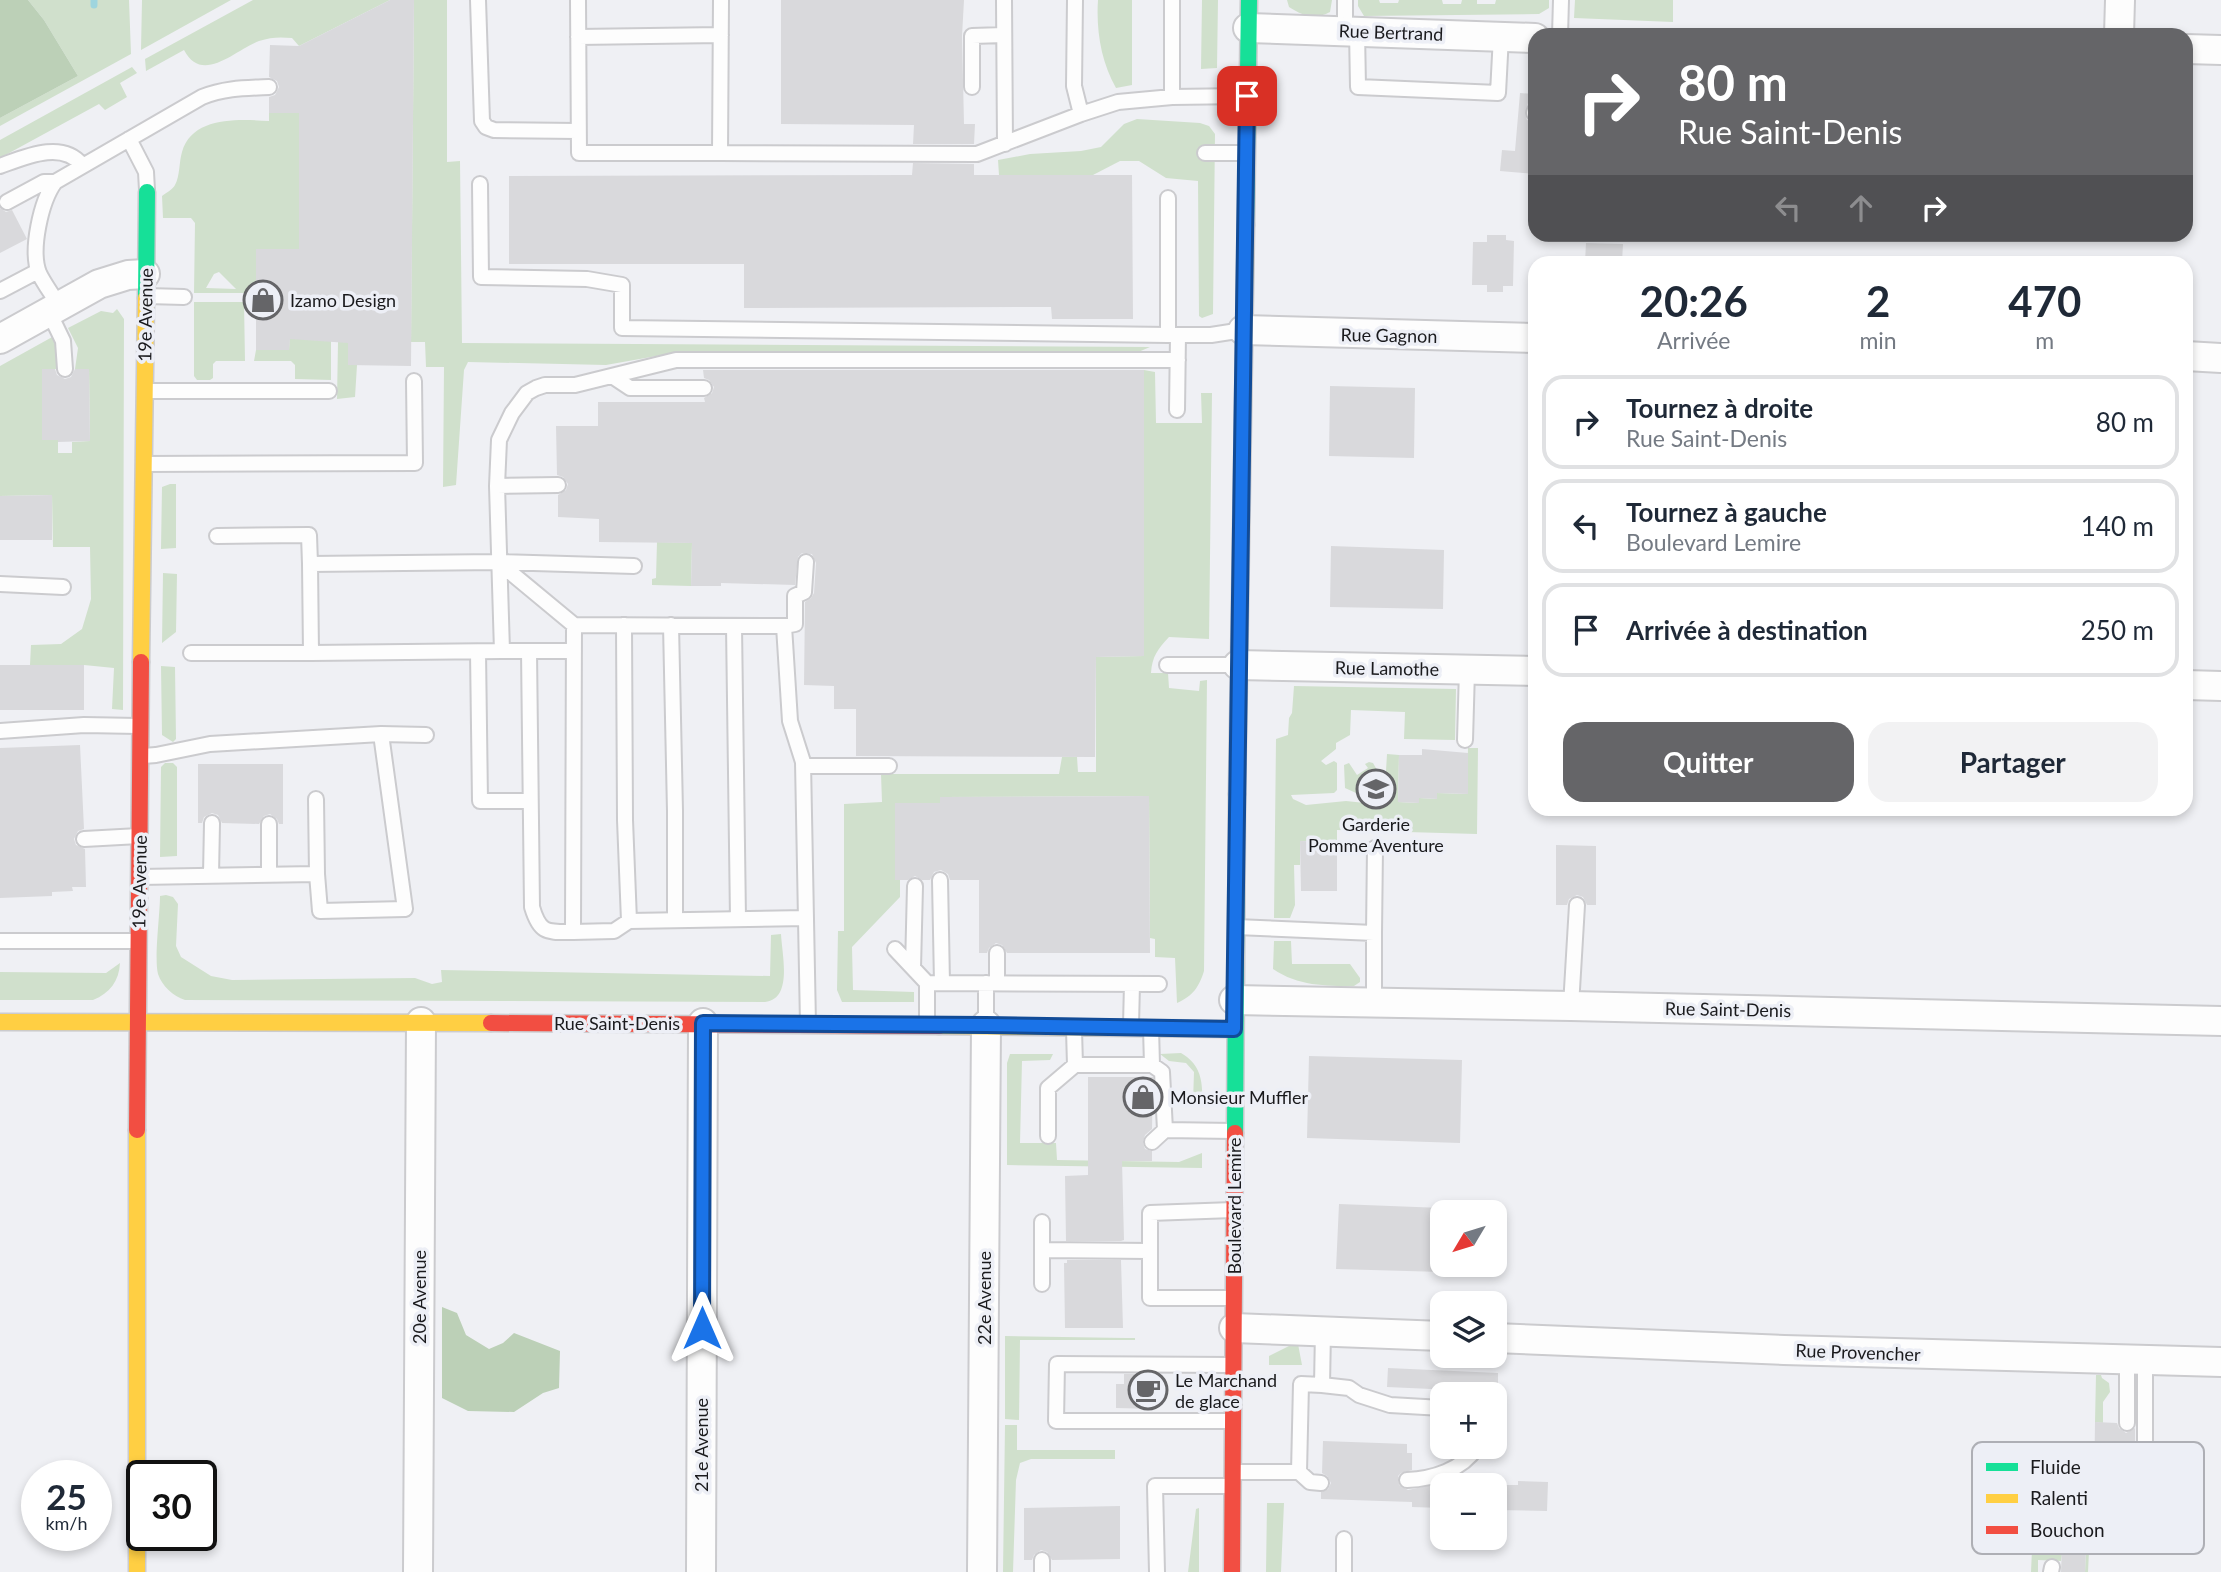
<!DOCTYPE html>
<html lang="fr">
<head>
<meta charset="utf-8">
<style>
	:root { --surface:#fff; --page:#f2f2f3; --text:#1f2937; --muted:#747a83; --line:#e0e1e3; --accent:#656568 }
	body { margin:0; font-family:Lato,sans-serif; background:var(--page); color:var(--text); height:100vh; display:flex; flex-direction:column; font-size:26px; white-space:nowrap }
	* { box-sizing:border-box; margin:0 }
	p { font-size:23px; color:var(--muted) }
	.icon { flex:none; width:38px; height:38px; fill:none; stroke:currentColor; stroke-width:2; stroke-linecap:round; stroke-linejoin:round }
	.map { position:relative; flex:1; overflow:hidden }
	.details { position:absolute; left:1528px; top:256px; width:665px; height:560px; display:flex; flex-direction:column; background:var(--surface); border-radius:21px; box-shadow:0 4px 10px #0003 }
	.details>* { flex:none }
	.hud { position:absolute; left:1528px; top:28px; width:665px; height:214px; border-radius:21px; box-shadow:0 4px 10px #0003; background:#656568; color:#fff; overflow:hidden }
	.needle { width:46px; rotate:232deg }
	.tools { position:absolute; left:1430px; top:1200px; display:grid; gap:14px }
	.tools a { display:grid; place-items:center; width:77px; height:77px; border-radius:14px; background:var(--surface); box-shadow:0 4px 10px #0003; font-size:35px }
	.speed { position:absolute; left:21px; top:1460px; display:flex; gap:14px; font-size:35px; font-weight:700; text-align:center }
	.speed>* { display:grid; place-content:center; width:91px; height:91px; border-radius:50%; background:var(--surface); box-shadow:0 4px 10px #0003; line-height:1 }
	.speed small { font-size:18px; font-weight:400 }
	.speed .limit { border:4px solid #111; border-radius:10px; background:#fff; color:#111 }
	.pin { position:absolute; display:grid; place-items:center; width:60px; height:60px; color:#fff; margin:-30px; border-radius:14px; box-shadow:0 4px 10px #0006 }
	.me { position:absolute; width:77px; margin:-38px; rotate:0deg; stroke-linejoin:round; filter:drop-shadow(0 0 5px #0008) }
	.turn { display:flex; align-items:center; gap:24px; height:147px; padding:0 35px; font-size:32px }
	.turn .icon { width:91px; height:91px; stroke-width:2.5 }
	.turn b { display:block; font-size:49px; line-height:60px }
	.lanes { display:flex; align-items:center; height:66px; padding:0 35px; background:#0003; justify-content:center; gap:35px; direction:ltr }
	.lanes .off { opacity:.35 }
	.eta { display:flex; justify-content:space-evenly; align-items:center; height:119px; text-align:center }
	.eta b { font-size:42px; font-weight:700; line-height:49px }
	.cta { display:flex; gap:14px; margin-top:auto; padding:14px 35px }
	.cta a { flex:1; height:80px; border-radius:21px; background:var(--accent); color:#fff; font-size:28px; font-weight:700; line-height:80px; text-align:center }
	.cta a+a { background:var(--page); color:var(--text) }
	ul { padding:0; list-style:none }
	li { display:flex; align-items:center; gap:21px; height:94px; margin:0 14px 10px; padding:0 21px; border:4px solid var(--line); border-radius:21px }
	li div { flex:1 }
	li b { display:block; font-size:26px }
	li em { font-style:normal }
	.map>svg:first-child { display:block }
	.green { fill:#d0e0cc; fill-rule:evenodd }
	.forest { fill:#bcd0b7 }
	.lines { fill:none; stroke-linecap:round; stroke-linejoin:round }
	.stream { stroke:#9fd5de; stroke-width:7 }
	.building { fill:#d9d9dc }
	.lane-casing { stroke:#cbcbce; stroke-width:18 }
	.street-casing { stroke:#cbcbce; stroke-width:32 }
	.fast-casing { stroke:#cbcbce; stroke-width:19 }
	.slow-casing { stroke:#cbcbce; stroke-width:19 }
	.jam-casing { stroke:#cbcbce; stroke-width:19 }
	.lane { stroke:#fdfdfd; stroke-width:14 }
	.street { stroke:#fdfdfd; stroke-width:28 }
	.fast { stroke:#16e098; stroke-width:16 }
	.slow { stroke:#ffcf43; stroke-width:16 }
	.jam { stroke:#f24e42; stroke-width:16 }
	.route-casing { stroke:#114b97; stroke-width:18 }
	.route { stroke:#1a73e8; stroke-width:12 }
	.labels { text-anchor:middle; dominant-baseline:central; stroke-width:7; stroke-linejoin:round; paint-order:stroke }
	.street-label { font-size:18px; fill:#1a1a1d; stroke:#edeff6 }
	.poi-label { font-size:18px; fill:#1a1a1d; stroke:#edeff6; text-anchor:start }
	.key { fill:#edeff6; stroke:#aeafb5; stroke-width:2 }
	.key-label { font-size:19px; fill:#1a1a1d }
</style>
</head>
<body>
<div class="map">
<svg width="2221" height="1572" viewBox="0 0 2221 1572">
	<rect width="100%" height="100%" fill="#eff0f4"/>
	<!-- green -->
	<path class="green" d="M28 0H129L131 54 0 126V118L78 76 44 20Z
		M142 0H231L141 50Z
		M253 0H390L299 46 292 38C280 37 271 37 259 41 235 50 202 85 184 50L146 71 145 59Z
		M414 0H447V162L460 161 462 343 1150 347 1136 353 679 352 606 365 468 362 464 370 456 485 443 487 444 367H426L425 342H411Z
		M1098 0H1132V85L1116 88C1101 62 1096 30 1098 0Z
		M1202 0H1218L1217 68 1201 69Z
		M1287 0H1332L1330 12C1315 20 1303 16 1289 7Z
		M1358 0H1379L1380 3H1398L1399 0H1442L1443 4H1461L1462 0H1477V4H1495L1496 0H1549V8L1539 14 1364 16 1358 6Z
		M1575 0H1673V22L1574 18Z
		M132 67 137 73 120 83 127 97 105 110 99 104 0 158V140Z
		M269 113H299V249H256V290H248L247 293H194L195 223 191 218H163L162 196C166 193 173 189 175 185 180 176 179 162 182 152 192 116 239 119 269 121ZM219 272 236 289 206 288 214 274Z
		M1137 119 1200 123 1209 126 1215 134 1213 314 1202 318 1199 316 1198 181 1166 178 1139 161H1120L1093 175H999L998 160 1030 154 1081 151 1101 147 1124 124Z
		M194 302H244L245 361H216L213 364V378L210 380H197L194 376Z
		M117 309 124 319 123 710 112 709 114 668 84 665H30L31 645 61 644 82 629 91 599 90 547H53L52 495 0 496V366L54 336 57 349V369H42V439L58 440V453H72V442L90 441 89 369H75L78 348 68 328 101 311 113 313Z
		M290 328 331 341V380L295 379V365L291 361H254L256 350H289Z
		M338 342H348V364L357 365 355 397 337 399Z
		M1144 370 1155 372 1156 423H1202L1201 393H1212L1209 639 1169 637C1158 649 1152 656 1151 673H1168L1169 688 1199 691 1200 681 1207 680 1204 971C1199 987 1193 996 1177 1003L1175 958 1155 957V939L1150 938 1149 796 941 797 940 803 895 804V880H900V897L852 947 853 990 914 992V1002H842L837 990 838 931H844V804L882 802 881 774H1059L1062 757H1077L1078 772H1096V657L1143 656Z
		M170 484H176V548L161 549 162 487Z
		M657 542 692 543 691 586 652 585V579L656 578Z
		M163 573 177 574 176 632 162 643Z
		M161 666 175 667 176 739 173 742 162 735Z
		M1294 686 1456 689 1455 740 1404 739 1405 712 1351 710 1350 735 1336 743V749L1321 761 1326 765 1334 761 1337 763V790L1334 793 1291 795 1293 799 1306 805 1346 801 1384 805 1387 754 1399 755 1398 802 1418 803 1419 798 1437 799V793L1467 794 1468 748H1478L1477 834 1337 830V842L1300 841V865H1294L1295 905 1290 918H1274L1276 739 1288 735 1289 718 1292 713Z
		M1369 762 1373 763C1380 773 1381 786 1374 796L1365 797 1345 788 1344 765 1349 763 1357 775 1368 768 1365 764Z
		M165 763H173L177 767V856L160 857 161 767Z
		M166 895 173 897 178 904 176 946 181 957 211 976 232 980 415 978 432 984 442 982 441 970 770 976 771 935 781 934C782 955 793 999 765 1002L185 1000C173 996 162 986 158 974 154 959 160 914 160 896Z
		M1274 941H1291L1292 964H1350L1360 978V982L1354 986C1325 986 1298 986 1273 969Z
		M120 963C119 981 110 993 93 1000H0V972L106 973Z
		M1181 1053C1202 1065 1203 1083 1202 1105H1196L1193 1102 1194 1072 1186 1063 1169 1061 1160 1054Z
		M1010 1054H1053L1050 1060 1022 1061 1020 1143H1056L1057 1160 1179 1162 1202 1153V1168L1007 1165V1063Z
		M1005 1336 1126 1338H1135V1340H1020L1019 1420 1005 1419Z
		M1298 1344 1302 1365H1269V1356L1289 1346Z
		M2096 1375H2101L2102 1378 2109 1383 2110 1392 2103 1402V1423L2095 1422Z
		M1005 1425H1017V1450H1115V1459H1031L1020 1463 1016 1480 1013 1572H1003Z
		M1267 1503H1284L1281 1572H1266Z
		M1199 1508V1572H1188L1196 1509Z
		M2033 1527 2090 1530 2088 1572H2085L2086 1549 2063 1547 2061 1561 2038 1560V1572H2031Z"/>
	<!-- forest -->
	<path class="forest" d="M0 0H28L44 20 78 76 0 118Z
		M442 1307 457 1313 466 1335 489 1349 503 1343 514 1333 560 1351 559 1388 543 1393 514 1412 468 1411 442 1398Z"/>
	<g class="lines">
		<!-- stream -->
		<path class="stream" d="M94 0V5"/>
	</g>
	<!-- building -->
	<path class="building" d="M390 0H414L411 366 348 365V343L290 339 289 350H256V249H299V113H269V97L275 95 279 87 277 81 269 77 270 45 299 46Z
		M781 0H964L962 36 964 124H975L974 144H913L914 125 781 124Z
		M1520 93 1535 94V101L1528 103 1525 114 1527 120 1535 122V174L1500 171 1502 150 1515 151Z
		M913 163 974 164V175H1132L1133 319H1052L1051 307 744 308V264H509V176L912 175Z
		M0 208 6 212 12 210 27 239 0 253Z
		M1487 235H1506V240L1514 241 1513 286H1503V292H1487V285H1472L1473 242H1487Z
		M1586 243 1623 244 1622 262H1585Z
		M42 369H55L57 375 65 379 71 377 75 369H89L90 441 58 442V440H42Z
		M703 370H1144V656L1096 657 1095 757 856 756V709H834V686L804 685 805 602 811 598 814 593 816 563 812 554 802 553 798 557 795 585 721 583V586H691L692 543 599 542V519L558 517V495L566 490 568 484 563 477 557 475 556 426H598V402H705L704 398 712 393 714 387 709 380 704 378Z
		M1330 386 1415 388 1414 458 1329 456Z
		M52 495V540H0V496Z
		M1331 546 1444 550 1443 609 1330 607Z
		M0 665H84V710H0Z
		M80 745 84 829 78 831 74 839 76 845 85 849 86 887H72L73 891 52 892V896L0 898V748Z
		M1422 749 1468 753V794L1437 793V799L1419 798V803L1398 802 1399 755H1422Z
		M198 764H283V824H279L277 819 270 814 264 816 259 824 222 823 218 815 212 813 204 817 202 823H198Z
		M1149 796 1150 953H1007L1002 945 996 943 989 948 987 953H979V880H950L948 874 941 870 934 872 930 880H922L915 876 908 880H895V803H940V797Z
		M1300 841 1337 842V891H1301Z
		M1556 845 1596 846V905H1587L1583 897 1577 895 1569 899 1567 905H1556Z
		M1309 1056 1462 1060 1460 1143 1307 1138Z
		M1088 1077H1153L1152 1129 1145 1135 1143 1143 1145 1149 1152 1151V1161H1122L1124 1240 1121 1241H1066L1065 1176 1088 1175Z
		M1339 1204 1442 1208V1272L1336 1269Z
		M1067 1260H1121L1123 1328H1065L1064 1263H1067Z
		M1388 1368 1498 1373V1392L1387 1387Z
		M1124 1374H1155L1154 1409 1116 1408V1384H1124Z
		M2095 1422 2117 1423 2119 1428 2126 1433 2135 1428V1496L2094 1497Z
		M1323 1441 1407 1444V1453H1412V1470L1401 1473 1398 1476 1399 1485 1408 1490 1442 1483V1508L1412 1507V1502L1321 1499V1492L1328 1489 1331 1483 1327 1476 1322 1473Z
		M1518 1481 1548 1482 1547 1511 1494 1510V1485H1518Z
		M1120 1506V1559L1052 1560 1047 1552 1041 1550 1034 1555 1032 1560H1024V1508Z
		M2062 1547 2086 1549 2085 1572H2061Z"/>
	<g class="lines">
		<defs>
			<path id="lane" d="M478 0 482 121 486 127 494 130 578 131
				M578 0 579 153H720
				M721 0 720 153 977 154 1081 114 1118 102 1172 97 1245 96
				M1004 0 1005 144
				M1075 0 1074 86 1081 114
				M1345 0V30
				M1357 31 1358 87 1498 93 1501 36
				M1560 35 1561 0
				M578 37 721 35
				M972 87V36L1004 35
				M1172 97V0
				M1534 113 1535 110
				M129 139 146 172 147 190
				M1205 153H1246
				M0 166C25 157 62 140 82 165
				M480 184 481 277 587 279 622 285V328L1168 335
				M1168 198V335H1211L1243 330
				M7 202 44 182H55
				M0 291 38 271
				M147 296 184 297
				M59 306C53 295 44 284 39 273 30 250 41 201 55 182L202 97C224 88 245 88 269 87
				M49 312 63 341 65 369
				M612 376 630 388H704
				M145 391H329
				M1177 410 1178 335
				M144 464 415 463 414 381
				M497 486 558 485
				M217 536 309 535 310 564
				M498 562 574 625 784 626 790 721 803 762 808 1024
				M634 566 498 562 310 564 311 653 502 651 497 486 499 440 512 413 527 393 536 388 545 385H575L676 360H1178
				M0 584 63 587
				M574 625 573 932 614 931 629 921 806 918
				M624 625 625 820 629 921
				M671 625 675 811V920
				M734 626 738 919
				M784 626 795 624V596L804 592 806 562
				M502 651H574
				M529 651 532 907C540 934 547 932 573 932
				M478 652 480 801H530
				M191 653H311
				M1167 665H1238
				M0 731 84 725 138 726
				M381 734 426 735
				M1465 740 1467 670
				M143 756 156 755 210 744 381 734 405 909 320 911 317 874
				M803 766H889
				M84 839 139 836
				M269 874V824
				M211 875 212 823
				M140 877 317 874 316 799
				M940 880 942 983
				M1236 927 1374 933V1002
				M1374 933 1375 848
				M0 941H135
				M895 949 927 983 1159 984
				M997 953V983
				M913 968 915 886
				M927 983V1023
				M986 983V1023
				M1571 1006 1577 905
				M1131 1025 1132 984
				M1151 1028 1152 1065
				M1074 1030 1075 1065H1152L1162 1072 1165 1130 1233 1131
				M1048 1136V1088L1075 1065
				M1152 1142 1165 1130
				M1233 1210 1150 1213V1298H1234
				M1042 1222V1250L1150 1251
				M1042 1250V1284
				M1323 1331 1322 1385 1349 1388 1359 1395 1390 1405 1442 1408
				M1232 1365 1057 1364 1056 1421H1233
				M2127 1423V1359
				M1234 1472H1299L1301 1384 1322 1385
				M1299 1472 1310 1482 1321 1483
				M1407 1480C1433 1479 1462 1470 1477 1447
				M2125 1507 2142 1505 2145 1498V1360
				M1042 1560V1572
				M1157 1572 1155 1486H1232
				M1344 1572V1539
				M2051 1572 2052 1567"/>
			<path id="street" d="M1248 28 1535 38
				M2119 35 2120 0
				M2186 49 2221 50
				M1243 330 1535 338
				M0 339 99 284 128 275 145 274
				M2186 356 2221 358
				M1238 665 1535 671
				M2186 685 2221 686
				M1234 1000 1571 1006 2221 1021
				M1234 1328 1442 1336
				M1494 1338 1784 1350 2221 1362
				M418 1572 421 1022
				M701 1572 703 1023
				M982 1572 986 1025"/>
			<path id="fast" d="M1246 225 1249 0
				M146 298 147 192
				M1235 1133 1237 794"/>
			<path id="slow" d="M141 662 146 298
				M1237 794 1246 225
				M0 1022 491 1023
				M939 1026 1234 1029
				M137 1130V1572"/>
			<path id="jam" d="M491 1023 939 1026
				M137 1130 141 662
				M1232 1572 1235 1133"/>
		</defs>
		<!-- lane casing -->
		<use href="#lane" class="lane-casing"/>
		<!-- street casing -->
		<use href="#street" class="street-casing"/>
		<!-- fast casing -->
		<use href="#fast" class="fast-casing"/>
		<!-- slow casing -->
		<use href="#slow" class="slow-casing"/>
		<!-- jam casing -->
		<use href="#jam" class="jam-casing"/>
		<!-- lane -->
		<use href="#lane" class="lane"/>
		<!-- street -->
		<use href="#street" class="street"/>
		<!-- fast -->
		<use href="#fast" class="fast"/>
		<!-- slow -->
		<use href="#slow" class="slow"/>
		<!-- jam -->
		<use href="#jam" class="jam"/>
	</g>
	<g class="lines">
		<defs>
			<path id="route" d="M702 1328 703 1023 986 1025 1234 1029 1247 96"/>
		</defs>
		<!-- route casing -->
		<use href="#route" class="route-casing"/>
		<!-- route -->
		<use href="#route" class="route"/>
	</g>
	<!-- icons -->
	<defs>
		<symbol id="shop-ring" viewBox="-11 -11 22 22"><circle r="9.5" fill="#edeff6" stroke="#656568" stroke-width="1.5"/><path d="M-5-2.5h2.3a2.7 3.5 0 0 1 5.4 0H5L5.5 6h-11ZM-1.5-2.5h3a1.5 2.3 0 0 0-3 0Z" fill="#656568"/></symbol>
		<symbol id="school-ring" viewBox="-11 -11 22 22"><circle r="9.5" fill="#edeff6" stroke="#656568" stroke-width="1.5"/><path d="M0-5L7-2L0 1L-7-2ZM-4 1L0 2.5L4 1V4Q0 6-4 4Z" fill="#656568"/></symbol>
		<symbol id="cafe-ring" viewBox="-11 -11 22 22"><circle r="9.5" fill="#edeff6" stroke="#656568" stroke-width="1.5"/><path d="M-5.5-4.5H6V0H3Q3 3.5 0 3.5H-2.5Q-5.5 3.5-5.5 0ZM3-3.2v2h1.7v-2ZM-6 4.5H4V6H-6Z" fill="#656568"/></symbol>
	</defs>
	<g fill-rule="evenodd">
		<use href="#shop-ring" x="241" y="278" width="44" height="44"/>
		<use href="#school-ring" x="1354" y="767" width="44" height="44"/>
		<use href="#shop-ring" x="1121" y="1075" width="44" height="44"/>
		<use href="#cafe-ring" x="1126" y="1368" width="44" height="44"/>
	</g>
	<g class="labels">
		<!-- street labels -->
		<g class="street-label">
			<text transform="translate(1391 32) rotate(2)">Rue Bertrand</text>
			<text transform="translate(145 315) rotate(-89)">19e Avenue</text>
			<text transform="translate(1389 335) rotate(1)">Rue Gagnon</text>
			<text transform="translate(1387 668) rotate(1)">Rue Lamothe</text>
			<text transform="translate(139 882) rotate(-89)">19e Avenue</text>
			<text transform="translate(1728 1009) rotate(1)">Rue Saint-Denis</text>
			<text x="617" y="1023">Rue Saint-Denis</text>
			<text transform="translate(1234 1206) rotate(-90)">Boulevard Lemire</text>
			<text transform="translate(419 1297) rotate(-90)">20e Avenue</text>
			<text transform="translate(984 1298) rotate(-90)">22e Avenue</text>
			<text transform="translate(1858 1352) rotate(2)">Rue Provencher</text>
			<text transform="translate(701 1445) rotate(-90)">21e Avenue</text>
		</g>
		<!-- poi labels -->
		<g class="poi-label">
			<text x="290" y="300">Izamo Design</text>
			<text x="1376" y="824" text-anchor="middle">Garderie<tspan x="1376" dy="21">Pomme Aventure</tspan></text>
			<text x="1170" y="1097">Monsieur Muffler</text>
			<text x="1175" y="1380">Le Marchand<tspan x="1175" dy="21">de glace</tspan></text>
		</g>
	</g>
	<!-- legend -->
	<rect x="1972" y="1442" width="232" height="112" rx="10" class="key"/>
	<rect x="1986" y="1463" width="32" height="8" fill="#16e098"/>
	<rect x="1986" y="1494" width="32" height="9" fill="#ffcf43"/>
	<rect x="1986" y="1526" width="32" height="8" fill="#f24e42"/>
	<g class="key-label">
		<text x="2030" y="1474">Fluide</text>
		<text x="2030" y="1505">Ralenti</text>
		<text x="2030" y="1537">Bouchon</text>
	</g>
</svg>
<div class="tools">
<a><svg class="needle" viewBox="-14 -14 28 28"><path d="M0-13l5 13h-10z" fill="#e53935"/><path d="M0 13l5-13h-10z" fill="#747a83"/></svg></a>
<a><svg class="icon" aria-label="layers" viewBox="0 0 24 24"><path d="M12 4l9 5-9 5-9-5zM3 14l9 5 9-5"/></svg></a>
<a>+</a>
<a>−</a>
</div>
<div class="speed"><div>25<small>km/h</small></div><div class="limit">30</div></div>
<div class="pin" style="left:1247px;top:96px;background:#d93025"><svg class="icon" aria-label="arrive" viewBox="0 0 24 24"><path d="M6 21V4h12l-3 4 3 4H6"/></svg></div>
<svg class="me" style="left:702px;top:1328px" viewBox="-20 -20 40 40"><path d="M0-17L14 15 0 8-14 15z" fill="#1a73e8" stroke="#fff" stroke-width="4"/></svg>
<div class="hud">
<div class="turn"><svg class="icon" aria-label="right" viewBox="0 0 24 24"><path d="M7 20v-9h11M14 6l5 5-5 5"/></svg><div><b>80 m</b>Rue Saint-Denis</div></div>
<div class="lanes"><svg class="icon off" aria-label="left" viewBox="0 0 24 24"><path d="M17 20v-9H6M10 6l-5 5 5 5"/></svg><svg class="icon off" aria-label="ahead" viewBox="0 0 24 24"><path d="M12 20V5M6 11l6-6 6 6"/></svg><svg class="icon" aria-label="right" viewBox="0 0 24 24"><path d="M7 20v-9h11M14 6l5 5-5 5"/></svg></div>
</div>
<section class="details">
<div class="eta">
<div><b>20:26</b><p>Arrivée</p></div>
<div><b>2</b><p>min</p></div>
<div><b>470</b><p>m</p></div>
</div>
<ul>
<li><svg class="icon" aria-label="right" viewBox="0 0 24 24"><path d="M7 20v-9h11M14 6l5 5-5 5"/></svg><div><b>Tournez à droite</b><p>Rue Saint-Denis</p></div><em>80 m</em></li>
<li><svg class="icon" aria-label="left" viewBox="0 0 24 24"><path d="M17 20v-9H6M10 6l-5 5 5 5"/></svg><div><b>Tournez à gauche</b><p>Boulevard Lemire</p></div><em>140 m</em></li>
<li><svg class="icon" aria-label="arrive" viewBox="0 0 24 24"><path d="M6 21V4h12l-3 4 3 4H6"/></svg><div><b>Arrivée à destination</b></div><em>250 m</em></li>
</ul>
<div class="cta"><a>Quitter</a><a>Partager</a></div>
</section>
</div>
</body>
</html>
